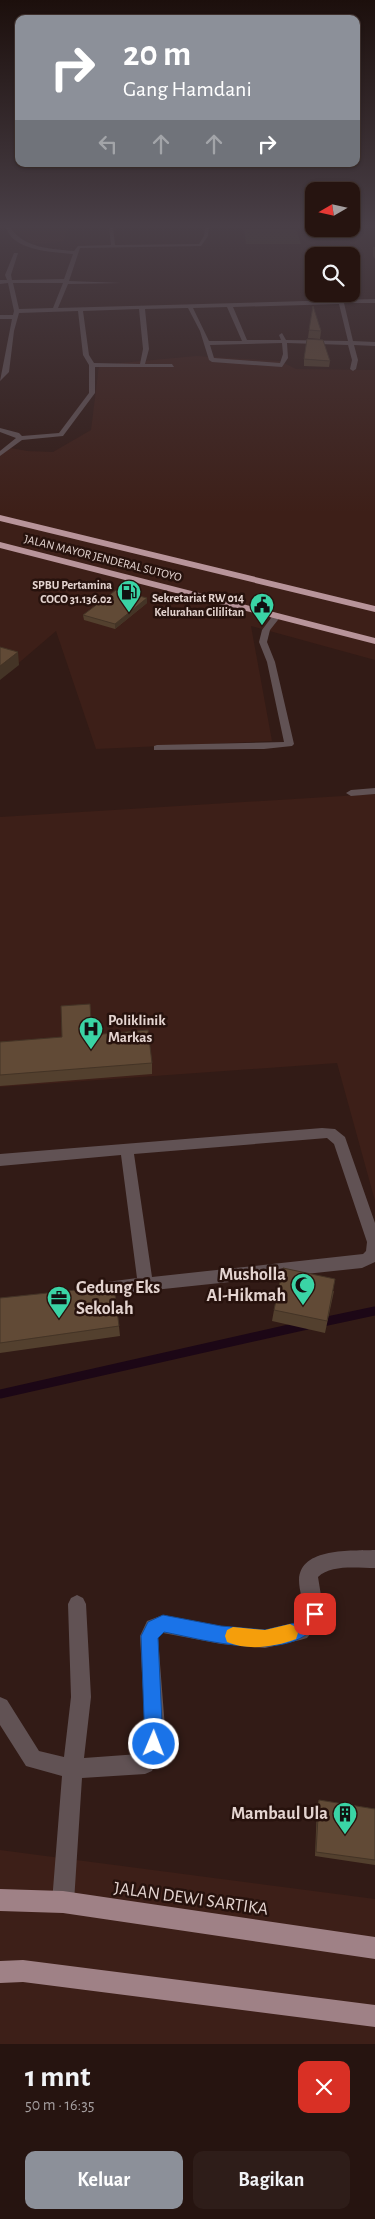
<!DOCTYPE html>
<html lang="id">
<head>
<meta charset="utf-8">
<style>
	:root { --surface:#261410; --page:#2e1d19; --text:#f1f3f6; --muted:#a49e9f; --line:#423330; --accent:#8c9099 }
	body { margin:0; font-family:"Alegreya Sans",sans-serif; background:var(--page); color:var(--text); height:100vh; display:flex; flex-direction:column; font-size:19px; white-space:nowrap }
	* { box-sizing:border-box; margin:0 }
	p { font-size:16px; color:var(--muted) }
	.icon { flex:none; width:28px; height:28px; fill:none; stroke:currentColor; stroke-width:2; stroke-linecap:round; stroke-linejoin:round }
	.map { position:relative; height:2044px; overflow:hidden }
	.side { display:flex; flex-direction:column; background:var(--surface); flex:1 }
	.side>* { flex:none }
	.guide { position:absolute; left:15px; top:15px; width:345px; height:152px; border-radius:10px; box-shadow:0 1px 4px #0004,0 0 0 1px var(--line); background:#8c9099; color:#fff; overflow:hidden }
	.needle { width:32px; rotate:261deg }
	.controls { position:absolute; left:305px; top:182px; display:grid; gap:10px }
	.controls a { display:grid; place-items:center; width:55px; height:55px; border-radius:10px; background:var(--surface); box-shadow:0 1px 4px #0004,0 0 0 1px var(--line); font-size:25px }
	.pin { position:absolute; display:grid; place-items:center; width:42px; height:42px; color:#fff; margin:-21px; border-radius:10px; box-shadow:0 2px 8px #0006 }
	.me { position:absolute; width:55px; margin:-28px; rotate:1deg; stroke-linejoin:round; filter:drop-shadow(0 0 4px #0008) }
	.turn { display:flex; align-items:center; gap:18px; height:105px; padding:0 25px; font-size:22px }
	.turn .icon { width:65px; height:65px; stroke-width:2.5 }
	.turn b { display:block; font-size:35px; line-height:42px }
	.lanes { display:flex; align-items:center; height:48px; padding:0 25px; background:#0003; justify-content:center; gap:25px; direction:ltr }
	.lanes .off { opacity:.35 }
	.round { display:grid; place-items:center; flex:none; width:52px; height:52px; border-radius:10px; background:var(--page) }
	.headline { display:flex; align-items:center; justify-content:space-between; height:85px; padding:0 25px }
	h1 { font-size:30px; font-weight:600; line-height:38px }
	.cta { display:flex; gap:10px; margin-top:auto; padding:10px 25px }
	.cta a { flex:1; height:58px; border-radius:10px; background:var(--accent); color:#fff; font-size:20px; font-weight:600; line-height:58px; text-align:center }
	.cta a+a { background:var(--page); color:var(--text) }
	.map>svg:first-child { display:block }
	.built { fill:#3d1f18 }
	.green { fill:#453c26 }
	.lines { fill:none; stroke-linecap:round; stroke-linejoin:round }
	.stream { stroke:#1c0716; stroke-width:9 }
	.street { fill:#615254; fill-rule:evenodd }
	.primary { fill:#9f8186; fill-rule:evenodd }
	.highway { fill:#b8949a; fill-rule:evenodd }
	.wall { fill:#53402e }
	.shaded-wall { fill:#443426 }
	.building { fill:#614a36; stroke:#443426 }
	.route { fill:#1a73e8; stroke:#114b97 }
	.slow { fill:#f59e0b }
	.labels { text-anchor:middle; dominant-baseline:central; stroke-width:5; stroke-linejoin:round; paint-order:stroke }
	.far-street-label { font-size:12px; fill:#e4d4d0; stroke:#27120d }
	.far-poi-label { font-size:12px; font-weight:bold; fill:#e4d4d0; stroke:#27120d; text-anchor:end }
	.poi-label { font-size:15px; font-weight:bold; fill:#e4d4d0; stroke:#27120d; text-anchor:start }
	.near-poi-label { font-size:18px; font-weight:bold; fill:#e4d4d0; stroke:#27120d; text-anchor:end }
	.near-street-label { font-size:18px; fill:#e4d4d0; stroke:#27120d }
</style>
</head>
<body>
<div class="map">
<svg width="375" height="2044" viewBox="0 0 375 2044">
	<rect width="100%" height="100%" fill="#321b16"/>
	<!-- built -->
	<path class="built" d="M14 227H67V228L65 239 62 242 34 244 17 233 13 230Z
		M196 356 280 361 296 369 375 370V660L251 626 272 741 96 749 56 631 0 679V450L6 451 11 448 27 451 53 452 91 430 99 365Z
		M375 794V1201L337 1063 0 1087V817Z
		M0 1850 375 1899V2044H0Z"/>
	<!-- green -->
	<path class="green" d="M244 229H296L301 244H246Z"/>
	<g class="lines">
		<!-- stream -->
		<path class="stream" d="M318 1323 375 1311
			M0 1394 307 1325"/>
		<!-- street -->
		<path class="street" d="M6 227H10C23 248 51 249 74 251L78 246 111 245 109 227H113L115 245 199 244 204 236 205 227H209L208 236 201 246 80 248 69 281 121 283 68 284 58 308 375 299V303H344L353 341 375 342V346L354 345 358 360 356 369 353 371 350 369 352 360 348 345 287 343 288 358 282 367 212 362 209 360 200 331 188 308 145 309 149 349 145 364H172L174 367H95V393L63 436 22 440 0 456V451L16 438 0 432V428L19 433 22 436 59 433 89 393V365L83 355 78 311 19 313 14 331 9 372 0 381 12 319H0V315H13L14 311 8 283 0 284V280H7L5 275 14 253H18L11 275 12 280 64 279 73 254C53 252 12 251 6 227ZM13 283H63L53 308 19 309ZM339 304 348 341 286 340 282 333 279 335 281 340H247L233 307ZM227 307 242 341H209L193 308ZM139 309 143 349 140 364 94 363 89 355 83 311ZM282 343 283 354 280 363 214 358 210 345Z
			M274 614 281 616 270 630 267 642 275 662 294 744 292 746 264 749 154 750V746L157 745 284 742 267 662 259 642 262 630Z
			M375 788V794L351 796 346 793 351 790Z
			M322 1128 335 1129 345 1137 375 1223V1262L362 1268 97 1296 92 1294 89 1289 92 1284 137 1278 121 1155 0 1166V1154ZM327 1138 334 1144 367 1242 366 1251 363 1254 152 1277 134 1154Z
			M375 1550V1568C358 1568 331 1564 318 1577L324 1614 321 1620 307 1638 300 1640 265 1648 221 1644 163 1633 158 1638 165 1728 164 1743 152 1771 145 1774 82 1778 74 1902 71 1910 63 1913 55 1910 52 1902 62 1776 26 1766 0 1725V1697L7 1700 39 1751 64 1757 71 1697 68 1604 71 1598 77 1595 83 1598 86 1604 91 1697 84 1758 139 1754 144 1743 145 1728 140 1636 147 1621 163 1615 221 1626 265 1630 295 1623 305 1611C303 1601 299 1590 299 1580 300 1547 352 1551 375 1550Z"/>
		<!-- primary -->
		<path class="primary" d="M0 1889 63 1891 375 1937V1959L63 1913 0 1911Z
			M23 1960 375 2005V2027L23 1982 0 1983V1961Z"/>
		<!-- highway -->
		<path class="highway" d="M0 515 375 606V612L0 521Z
			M0 542 375 638V644L0 548Z"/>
	</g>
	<!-- wall -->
	<path class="wall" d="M373 247H375V259L373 256Z
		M309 330 321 331 320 339 308 338Z
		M304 359 330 361 329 367 304 366Z
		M147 603 115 629 84 620 83 615Z
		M92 1035 152 1063V1074L0 1086V1042Z
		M334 1291 325 1333 272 1321 274 1310Z
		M0 1298 119 1326 120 1336 0 1353Z
		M319 1800 375 1809V1865L315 1856 317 1805Z"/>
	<!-- shaded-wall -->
	<path class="shaded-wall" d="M147 598V603L115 629V624Z
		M18 652 19 665 0 680V666Z"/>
	<!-- building -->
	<path class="building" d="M313 306 321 331 309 330Z
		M307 339 323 340 330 361 304 359Z
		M116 590 147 598 115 624 83 615Z
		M0 647 18 652 0 666Z
		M90 1004 92 1035 148 1030 152 1063 0 1075V1042L62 1037 61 1006Z
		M283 1268 335 1279 327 1321 274 1310Z
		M114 1286 119 1326 0 1343V1298Z
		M319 1800 375 1809V1860L316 1852Z"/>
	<!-- sky -->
	<linearGradient id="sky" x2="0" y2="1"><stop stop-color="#1c0f0c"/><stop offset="0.44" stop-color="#493f47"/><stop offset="1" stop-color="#493f47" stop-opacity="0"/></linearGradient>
	<rect width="375" height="513" fill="url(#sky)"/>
	<!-- route -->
	<path class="route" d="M315 1606 321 1608 323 1614C301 1668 206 1640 164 1632L158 1638 163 1744 160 1750 154 1752 147 1750 145 1744 141 1636 148 1622 163 1615 221 1626 265 1630 295 1623 309 1608Z"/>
	<!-- slow -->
	<path class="slow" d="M290 1624 296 1627 298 1633 296 1639C275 1647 248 1651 227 1642L225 1636 227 1630 233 1627 265 1630Z"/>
	<!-- icons -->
	<defs>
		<symbol id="fuel-pin" viewBox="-11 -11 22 30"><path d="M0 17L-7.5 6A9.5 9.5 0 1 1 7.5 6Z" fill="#3ad4a5" stroke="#27120d"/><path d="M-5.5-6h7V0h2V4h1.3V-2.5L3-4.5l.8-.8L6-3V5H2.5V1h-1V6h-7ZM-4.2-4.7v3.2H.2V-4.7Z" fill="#111"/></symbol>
		<symbol id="civic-pin" viewBox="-11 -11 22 30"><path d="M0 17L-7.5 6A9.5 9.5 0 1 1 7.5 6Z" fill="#3ad4a5" stroke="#27120d"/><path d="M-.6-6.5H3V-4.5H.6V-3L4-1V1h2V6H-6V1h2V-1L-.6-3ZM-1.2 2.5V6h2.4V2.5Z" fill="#111"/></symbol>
		<symbol id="hospital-pin" viewBox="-11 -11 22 30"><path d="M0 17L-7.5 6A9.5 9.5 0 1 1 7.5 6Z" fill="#3ad4a5" stroke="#27120d"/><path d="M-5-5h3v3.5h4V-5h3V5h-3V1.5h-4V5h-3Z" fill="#111"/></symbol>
		<symbol id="mosque-pin" viewBox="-11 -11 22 30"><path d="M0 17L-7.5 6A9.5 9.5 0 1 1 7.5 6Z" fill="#3ad4a5" stroke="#27120d"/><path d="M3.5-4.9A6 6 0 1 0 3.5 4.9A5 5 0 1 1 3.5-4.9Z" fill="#111"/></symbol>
		<symbol id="office-pin" viewBox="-11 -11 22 30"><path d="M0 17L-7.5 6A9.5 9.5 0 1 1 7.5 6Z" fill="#3ad4a5" stroke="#27120d"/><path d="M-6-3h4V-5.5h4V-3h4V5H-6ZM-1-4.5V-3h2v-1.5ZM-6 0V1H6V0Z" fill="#111"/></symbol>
		<symbol id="building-pin" viewBox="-11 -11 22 30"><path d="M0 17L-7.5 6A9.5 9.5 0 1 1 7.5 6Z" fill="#3ad4a5" stroke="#27120d"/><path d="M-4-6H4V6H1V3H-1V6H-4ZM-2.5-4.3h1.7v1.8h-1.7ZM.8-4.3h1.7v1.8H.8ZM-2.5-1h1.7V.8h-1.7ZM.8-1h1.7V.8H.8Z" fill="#111"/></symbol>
	</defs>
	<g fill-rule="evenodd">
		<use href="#fuel-pin" x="115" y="578" width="28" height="38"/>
		<use href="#civic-pin" x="248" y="591" width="28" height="38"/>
		<use href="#hospital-pin" x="77" y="1015" width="28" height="38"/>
		<use href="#mosque-pin" x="289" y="1271" width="28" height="38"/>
		<use href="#office-pin" x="45" y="1284" width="28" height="38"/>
		<use href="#building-pin" x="331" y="1800" width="28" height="38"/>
	</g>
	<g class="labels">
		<!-- far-street labels -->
		<g class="far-street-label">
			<text transform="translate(103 558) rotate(14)">JALAN MAYOR JENDERAL SUTOYO</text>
		</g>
		<!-- far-poi labels -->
		<g class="far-poi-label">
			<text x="112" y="585">SPBU Pertamina<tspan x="112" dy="14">COCO 31.136.02</tspan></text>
			<text x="244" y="598">Sekretariat RW 014<tspan x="244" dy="14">Kelurahan Cililitan</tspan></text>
		</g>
		<!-- poi labels -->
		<g class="poi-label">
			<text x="108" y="1020">Poliklinik<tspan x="108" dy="17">Markas</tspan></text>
		</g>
		<!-- near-poi labels -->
		<g class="near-poi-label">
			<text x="286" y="1275">Musholla<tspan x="286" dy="21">Al-Hikmah</tspan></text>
			<text x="76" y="1288" text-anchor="start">Gedung Eks<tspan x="76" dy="21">Sekolah</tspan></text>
			<text x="328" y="1814">Mambaul Ula</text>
		</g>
		<!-- near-street labels -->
		<g class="near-street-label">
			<text transform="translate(191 1899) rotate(8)">JALAN DEWI SARTIKA</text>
		</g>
	</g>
</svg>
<div class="controls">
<a><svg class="needle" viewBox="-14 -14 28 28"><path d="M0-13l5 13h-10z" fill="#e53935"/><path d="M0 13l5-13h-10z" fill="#a49e9f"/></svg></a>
<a><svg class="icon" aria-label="search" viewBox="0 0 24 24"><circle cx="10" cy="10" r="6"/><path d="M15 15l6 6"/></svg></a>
</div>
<div class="pin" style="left:315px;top:1614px;background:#d93025"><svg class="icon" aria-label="arrive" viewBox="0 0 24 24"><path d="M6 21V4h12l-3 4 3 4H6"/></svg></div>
<svg class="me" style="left:154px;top:1744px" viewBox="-20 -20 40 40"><circle r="17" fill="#1a73e8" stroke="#fff" stroke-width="3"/><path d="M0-11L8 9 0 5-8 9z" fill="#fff"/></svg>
<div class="guide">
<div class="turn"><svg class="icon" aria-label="right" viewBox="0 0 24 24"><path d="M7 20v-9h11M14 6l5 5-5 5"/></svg><div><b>20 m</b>Gang Hamdani</div></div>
<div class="lanes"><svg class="icon off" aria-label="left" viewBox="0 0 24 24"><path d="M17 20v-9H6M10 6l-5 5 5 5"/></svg><svg class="icon off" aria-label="ahead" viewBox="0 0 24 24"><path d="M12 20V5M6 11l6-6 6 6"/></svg><svg class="icon off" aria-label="ahead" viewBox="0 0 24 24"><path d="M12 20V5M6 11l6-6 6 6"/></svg><svg class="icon" aria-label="right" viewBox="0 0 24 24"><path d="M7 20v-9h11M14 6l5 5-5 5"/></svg></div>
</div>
</div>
<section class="side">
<div class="headline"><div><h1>1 mnt</h1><p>50 m · 16:35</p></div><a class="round" style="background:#d93025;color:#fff"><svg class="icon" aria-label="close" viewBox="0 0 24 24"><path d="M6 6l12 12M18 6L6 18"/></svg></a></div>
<div class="cta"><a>Keluar</a><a>Bagikan</a></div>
</section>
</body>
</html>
